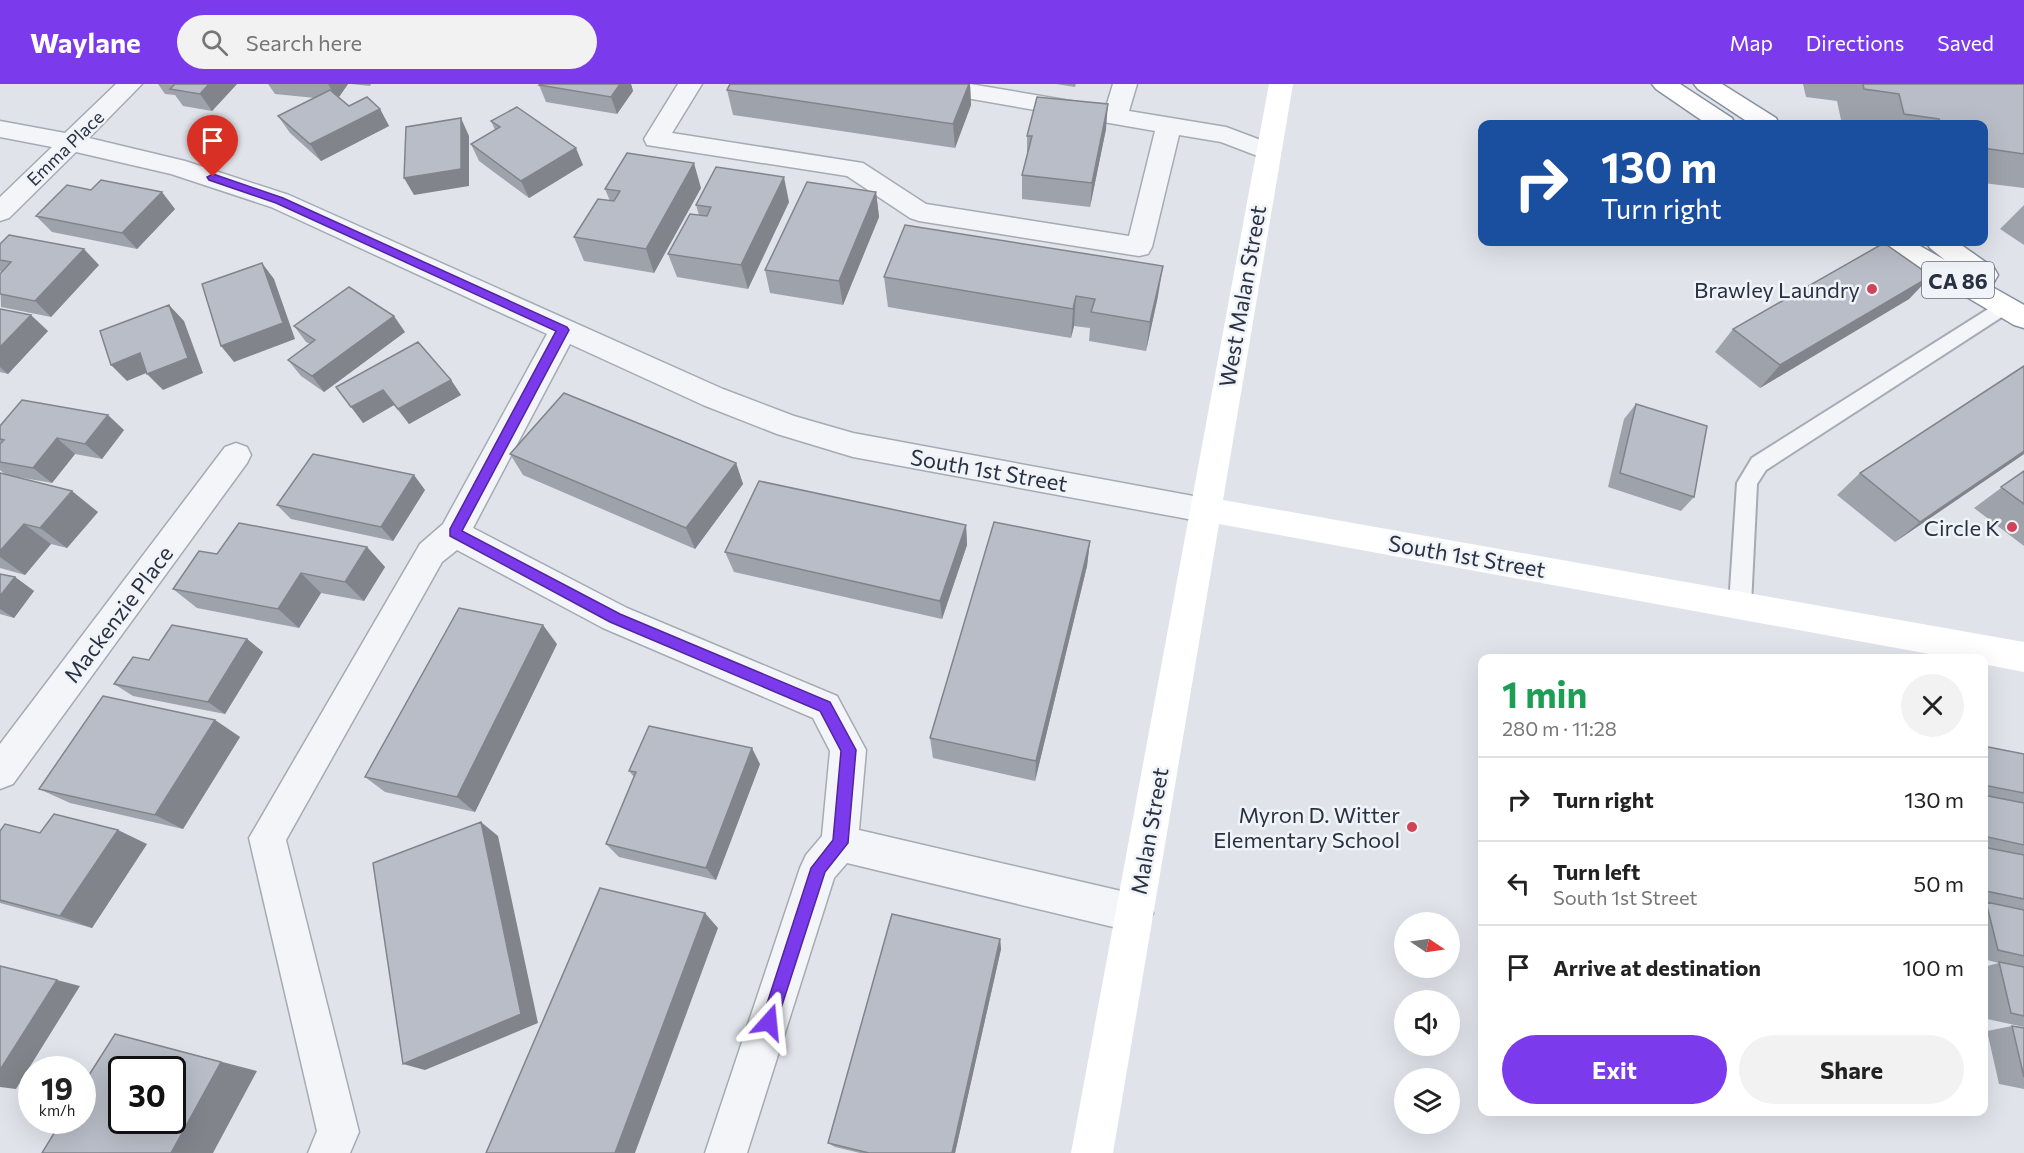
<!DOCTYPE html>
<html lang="en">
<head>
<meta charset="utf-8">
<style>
	:root { --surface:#fff; --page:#f2f2f2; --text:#222; --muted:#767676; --line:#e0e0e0; --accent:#7c3aed }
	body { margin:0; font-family:Commissioner,sans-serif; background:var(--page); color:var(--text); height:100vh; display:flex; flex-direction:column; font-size:22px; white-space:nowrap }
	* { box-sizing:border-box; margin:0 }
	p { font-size:20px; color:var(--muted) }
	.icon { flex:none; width:33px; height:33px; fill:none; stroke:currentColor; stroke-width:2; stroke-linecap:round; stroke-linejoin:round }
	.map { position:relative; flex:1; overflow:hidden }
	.details { position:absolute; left:1478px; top:570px; width:510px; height:462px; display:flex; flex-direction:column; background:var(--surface); border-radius:12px; box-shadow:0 6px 24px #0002 }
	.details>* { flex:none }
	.banner { position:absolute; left:1478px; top:36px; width:510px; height:126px; border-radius:12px; box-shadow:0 6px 24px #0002; background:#1a4fa0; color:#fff; overflow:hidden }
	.needle { width:39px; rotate:103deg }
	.tools { position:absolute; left:1394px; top:828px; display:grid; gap:12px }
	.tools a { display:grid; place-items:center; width:66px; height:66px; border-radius:50%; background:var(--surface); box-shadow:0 6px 24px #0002; font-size:30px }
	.speed { position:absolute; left:18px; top:972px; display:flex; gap:12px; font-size:30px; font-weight:700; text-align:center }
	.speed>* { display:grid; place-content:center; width:78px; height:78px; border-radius:50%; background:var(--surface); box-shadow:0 6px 24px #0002; line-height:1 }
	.speed small { font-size:15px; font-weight:400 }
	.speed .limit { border:3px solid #111; border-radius:9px; background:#fff; color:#111 }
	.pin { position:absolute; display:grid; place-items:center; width:51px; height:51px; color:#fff; margin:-62px -26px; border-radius:50% 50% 50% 0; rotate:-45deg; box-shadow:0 0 6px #0007 }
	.pin .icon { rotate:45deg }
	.me { position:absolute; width:66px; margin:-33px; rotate:18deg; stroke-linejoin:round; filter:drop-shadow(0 0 4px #0008) }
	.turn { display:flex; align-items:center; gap:21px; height:126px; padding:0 24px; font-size:27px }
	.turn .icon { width:78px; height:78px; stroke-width:2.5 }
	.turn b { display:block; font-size:42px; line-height:51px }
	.round { display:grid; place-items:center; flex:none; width:63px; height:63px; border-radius:32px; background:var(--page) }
	.head { display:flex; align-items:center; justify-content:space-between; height:102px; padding:0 24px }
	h1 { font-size:36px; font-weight:700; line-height:45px; color:#1e9e55 }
	.button { display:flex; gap:12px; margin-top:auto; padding:12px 24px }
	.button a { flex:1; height:69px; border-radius:36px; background:var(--accent); color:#fff; font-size:24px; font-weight:700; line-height:69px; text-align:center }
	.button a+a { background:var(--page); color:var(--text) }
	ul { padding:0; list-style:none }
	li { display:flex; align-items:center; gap:18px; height:84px; padding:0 24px; border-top:2px solid var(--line) }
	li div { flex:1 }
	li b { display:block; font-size:22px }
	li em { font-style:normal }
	header { display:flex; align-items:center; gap:36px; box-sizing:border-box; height:84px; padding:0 30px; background:var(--accent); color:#fff }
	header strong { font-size:28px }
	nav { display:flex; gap:33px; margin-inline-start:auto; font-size:21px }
	.search { width:420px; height:54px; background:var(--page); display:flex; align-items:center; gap:15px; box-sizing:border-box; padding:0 21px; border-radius:33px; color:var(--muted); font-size:22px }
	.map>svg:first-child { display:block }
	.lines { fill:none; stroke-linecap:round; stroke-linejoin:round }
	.lane-casing { stroke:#a5abb4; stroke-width:4 }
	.street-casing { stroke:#a5abb4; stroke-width:3 }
	.highway-casing { stroke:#8891a1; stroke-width:3 }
	.lane { fill:#f3f5f8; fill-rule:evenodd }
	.street { fill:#f3f5f8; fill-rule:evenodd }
	.secondary { fill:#fff; fill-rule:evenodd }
	.highway { fill:#fff; fill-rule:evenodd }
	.wall { fill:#9ea3ab }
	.shaded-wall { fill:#81848b }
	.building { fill:#b8bdc7; stroke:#81848b; stroke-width:1.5; fill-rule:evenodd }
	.route { fill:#7c3aed; stroke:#51269a; stroke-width:1.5 }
	.poi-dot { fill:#d14357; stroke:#f0f3f7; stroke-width:2 }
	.labels { text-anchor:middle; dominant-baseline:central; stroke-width:5; stroke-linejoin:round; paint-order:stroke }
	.far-street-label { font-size:18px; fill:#293142; stroke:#f0f3f7 }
	.shield { fill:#f0f3f7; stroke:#656b78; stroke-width:1.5 }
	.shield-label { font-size:21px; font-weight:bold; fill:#293142 }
	.poi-label { font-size:22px; fill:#293142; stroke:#f0f3f7; text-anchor:end }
	.street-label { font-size:22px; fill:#293142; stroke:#f0f3f7 }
</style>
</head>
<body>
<header>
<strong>Waylane</strong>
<div class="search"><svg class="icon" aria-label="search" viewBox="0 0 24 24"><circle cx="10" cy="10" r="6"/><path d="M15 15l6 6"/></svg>Search here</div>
<nav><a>Map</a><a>Directions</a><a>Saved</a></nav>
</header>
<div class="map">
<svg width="2024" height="1069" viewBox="0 0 2024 1069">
	<rect width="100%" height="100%" fill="#e0e4ea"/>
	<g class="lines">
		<defs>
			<path id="lane" d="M2004 215 2011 217 2013 222 2011 227 1766 386 1757 400 1751 521 1748 528 1740 531 1732 528 1729 521 1737 399 1752 374Z"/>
			<path id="street" d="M116 0H142L89 54 185 77 289 111 723 305 794 332 853 349 1215 416 1220 425 1215 434 1204 438 853 373 777 350 703 321 570 260 473 444 627 524 837 612 866 666 859 746 1134 810 1147 816 1153 829 1147 842 1134 848 847 779 834 794 747 1069H705L800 784 806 771 822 752 830 667 813 634 603 544 457 466 442 478 286 756 359 1048 350 1069H308L317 1047 249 754 420 460 443 440 547 250 271 123 171 90 76 68 9 134 0 137V113L52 63 0 53V37L65 49Z
				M678 0H702L672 49 863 79 926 120 1129 152 1155 47 926 7 918 5 914 0H970L1106 23 1113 0H1137L1129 27 1226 43 1277 62 1280 68 1277 74 1268 76 1221 58 1179 51 1152 163 1148 170 1139 172 919 137 910 134 847 92 647 61 644 55Z
				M236 359 247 363 251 371 247 379 13 700 0 705V660L225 363Z"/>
			<path id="highway" d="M1652 0H1680L1732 34 1735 40H1707L1656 5Z
				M1694 0H1722L1776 34 1779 40H1751L1698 5Z
				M1880 158H1913L1945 176 1930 164 1926 158H1957L1994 184 1998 191 1994 198 1987 200 2024 221V244L2014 241 1884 164Z"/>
		</defs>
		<!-- lane casing -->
		<use href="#lane" class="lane-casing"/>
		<!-- street casing -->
		<use href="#street" class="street-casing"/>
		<!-- highway casing -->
		<use href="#highway" class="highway-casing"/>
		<!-- lane -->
		<use href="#lane" class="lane"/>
		<!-- street -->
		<use href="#street" class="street"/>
		<!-- secondary -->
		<path class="secondary" d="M1269 0H1293L1223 416 2024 558V588L1983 580V574H1951L1219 440 1113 1069H1071Z"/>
		<!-- highway -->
		<use href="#highway" class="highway"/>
	</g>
	<!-- wall -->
	<path class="wall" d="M158 0H237L212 27 183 22 175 11 165 10Z
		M268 0H348L338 14 349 22 380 25 389 42 321 77 290 49 278 32 315 14 275 10Z
		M351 0H371L370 2Z
		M540 0H631L633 7 617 30 546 18 539 1Z
		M730 0H970L971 21 955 64 733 31 727 6Z
		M1056 0H1076L1075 3Z
		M1803 0H2024V104L1983 99V40H1871L1841 36 1837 17 1806 13Z
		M491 37 583 81 529 114 479 77 471 60 495 46Z
		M1106 45 1090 123 1022 115V91L1027 71V52Z
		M701 104 654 189 584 177 574 153 610 117 605 105Z
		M876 108 879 133 843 221 770 209 765 186Z
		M789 118 748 205 677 193 668 170 699 131 696 121Z
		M2024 121V161L2000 145Z
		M175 125 137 165 52 148 36 132Z
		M0 160 99 181 51 233 1 223 0 190 1 188 0 187Z
		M1931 192 1909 215 1760 304 1715 268 1733 245Z
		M884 193 1158 212 1146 267 1089 257 1090 244 1074 242 1071 254 888 223Z
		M0 225 48 247 8 290 0 288Z
		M294 242 405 248 324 308 301 292 288 276 310 260 306 258Z
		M418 258 451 296 461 311 409 340 394 321 363 339Z
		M2024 282V370L1895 458 1837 411 1860 389Z
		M1636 320 1694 413 1681 427 1608 403 1624 335Z
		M0 342 124 346 102 375 75 370 52 399 6 391 0 386Z
		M510 370 736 379 743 400 695 465 523 391Z
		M2024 387V462L1974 424Z
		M0 389 98 428 67 464 51 460 25 491 0 484Z
		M425 406 393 457 291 435 277 421Z
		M966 441 967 461 942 535 734 488 725 468Z
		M1090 457 1087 482 1035 697 933 674 930 654Z
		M367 463 385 483 364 517 321 509 299 544 197 524 173 505 217 470Z
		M0 490 15 493 34 507 14 534 0 530Z
		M247 555 263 568 225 630 133 612 114 600 149 576Z
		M557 560 475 728 385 708 365 693Z
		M215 636 240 653 183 745 70 719 39 705Z
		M1983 662 2024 670V943L1987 935 1983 919V883L1999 879 1983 875Z
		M760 680 716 796 619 773 606 760 634 693 629 687Z
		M0 747 40 749 147 760 92 844 0 819Z
		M1000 855 1001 865 955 1069H860L835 1063 828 1059Z
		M2012 942 2024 944V1005L1999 1000 1987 947Z"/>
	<!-- shaded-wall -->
	<path class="shaded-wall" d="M209 0H237L212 27 200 10Z
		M328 0H348L337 16Z
		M620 0H631L633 7 617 30 611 13Z
		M969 0H970L971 21 955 64 953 40Z
		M1108 20 1106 45 1090 123 1092 99Z
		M380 25 389 42 321 77 310 60Z
		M461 34 469 52V102L414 111 404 94Z
		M576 64 583 81 529 114 521 97Z
		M694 79 701 104 654 189 646 165Z
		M784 93 789 118 748 205 741 181Z
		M162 108 175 125 137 165 122 149Z
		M876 108 879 133 843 221 839 197Z
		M84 165 99 181 51 233 35 217Z
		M262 179 274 195 295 255 234 278 221 262Z
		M1163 182 1158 212 1146 267 1150 238Z
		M1931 192 1909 215 1760 304 1780 281Z
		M1076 212 1074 242 1071 254 1073 225Z
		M169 221 184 237 203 289 163 306 147 290Z
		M31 231 48 247 8 290 0 283V263Z
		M394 232 405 248 324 308 312 292Z
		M140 269 156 285 127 297 111 281Z
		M451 296 461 311 409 340 398 325Z
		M383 306 394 321 363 339 351 323Z
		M108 331 124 346 102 375 85 360Z
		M57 354 75 370 52 399 33 384Z
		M2024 367V370L1895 458 1920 438Z
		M736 379 743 400 695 465 686 444Z
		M414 391 425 406 393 457 381 443Z
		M72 407 98 428 67 464 40 444Z
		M24 440 51 460 25 491 0 473V467Z
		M966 441 967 461 942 535 940 517Z
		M1090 457 1087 482 1035 697 1036 677Z
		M367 463 385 483 364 517 345 498Z
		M301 489 321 509 299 544 278 525Z
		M15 493 34 507 14 534 0 525V512Z
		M543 541 557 560 475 728 457 713Z
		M247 555 263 568 225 630 208 618Z
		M215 636 240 653 183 745 155 731Z
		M752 664 760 680 716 796 706 784Z
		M481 738 498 752 538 939 425 986 403 980Z
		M118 746 147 760 92 844 60 832Z
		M705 829 718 844 635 1069H615Z
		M1000 855 1001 865 955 1069H952Z
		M57 896 80 902 16 1005 0 1003V986Z
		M115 950 257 987 213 1069H171Z"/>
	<!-- building -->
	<path class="building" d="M175 0H209L200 10 170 5Z
		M540 0H620L611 13 539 1Z
		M730 0H969L953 40 727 6Z
		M1863 0H2024V70L1983 64V40H1941L1939 35 1904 30 1899 10 1864 5Z
		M330 6 349 22 367 13 380 25 310 60 278 32Z
		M1037 13 1108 20 1092 99 1022 91 1032 52H1027Z
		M517 23 576 64 521 97 471 60 500 43 491 37Z
		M461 34V85L404 94 406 43Z
		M627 69 694 79 646 165 574 153 598 115 614 117 620 107 605 105Z
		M716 83 784 93 741 181 668 170 690 130 707 132 711 123 696 121Z
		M101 96 162 108 122 149 36 132 67 101 91 106Z
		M807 98 876 108 839 197 765 186Z
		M905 141 1163 182 1150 238 1091 228 1095 215 1076 212 1073 225 884 193Z
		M9 151 84 165 35 217 0 210V190L11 178 0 176V160Z
		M1884 159 1931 192 1780 281 1733 245Z
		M262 179 283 239 221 262 202 200Z
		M349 203 394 232 312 292 288 276 315 256 294 242Z
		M169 221 188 274 147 290 140 269 111 281 100 247Z
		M0 225 31 231 0 263Z
		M418 258 451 296 398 325 383 306 351 323 336 303Z
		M2024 282V367L1920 438 1860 389Z
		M564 309 736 379 686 444 510 370Z
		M22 316 108 331 85 360 57 354 33 384 0 378V360L4 356 0 355V342Z
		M1636 320 1707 342 1694 413 1620 389Z
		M313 370 414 391 381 443 277 421Z
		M2024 387V420L2001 403Z
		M0 389 72 407 40 444 24 440 0 467Z
		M759 397 966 441 940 517 725 468Z
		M994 438 1090 457 1036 677 930 654Z
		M239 439 367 463 345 498 301 489 278 525 173 505 199 467 217 470Z
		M0 490 15 493 0 512Z
		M459 524 543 541 457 713 365 693Z
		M172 541 247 555 208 618 114 600 133 573 149 576Z
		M103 612 215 636 155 731 39 705Z
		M649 642 752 664 706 784 606 760 636 688 629 687Z
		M1983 662 2024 670V709L1983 701Z
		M1983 711 2024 719V761L1983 752Z
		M54 730 118 746 60 832 0 816V747L5 740 40 749Z
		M481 738 521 930 403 980 373 779Z
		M1983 763 2024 771V815L1986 807 1983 796Z
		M600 804 705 829 615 1069H486Z
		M1986 818 2024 826V872L1998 866Z
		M892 830 1000 855 952 1069H869L828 1059Z
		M1999 878 2024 883V932L2011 929Z
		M0 882 57 896 0 986Z
		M2012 942 2024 944V993Z
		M115 950 221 978 171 1069H42L62 1036H82V1002ZM122 986H172V1036H122Z"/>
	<!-- route -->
	<path class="route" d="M213 90 283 114 567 243 569 246 462 447 620 530 830 618 856 666 848 759 825 788 775 943 769 946 763 943 761 938 811 784 833 756 841 667 820 627 610 538 450 452V445L556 247 276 119 209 96 207 93Z"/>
	<!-- markers -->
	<g class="poi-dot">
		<circle cx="1872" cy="205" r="6"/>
		<circle cx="2012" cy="443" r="6"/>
		<circle cx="1412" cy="743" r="6"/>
	</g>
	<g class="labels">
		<!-- far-street labels -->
		<g class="far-street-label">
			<text transform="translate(65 64) rotate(-44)">Emma Place</text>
		</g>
		<!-- shield labels -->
		<rect class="shield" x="1922" y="178" width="72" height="36" rx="4.5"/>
		<g class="shield-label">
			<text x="1958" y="196">CA 86</text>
		</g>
		<!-- poi labels -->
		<g class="poi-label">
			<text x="1860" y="205">Brawley Laundry</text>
			<text x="2000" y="443">Circle K</text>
			<text x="1400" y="730">Myron D. Witter<tspan x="1400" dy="25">Elementary School</tspan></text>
		</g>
		<!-- street labels -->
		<g class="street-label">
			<text transform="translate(1242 212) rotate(-80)">West Malan Street</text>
			<text transform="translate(989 386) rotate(10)">South 1st Street</text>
			<text transform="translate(1467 472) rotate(10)">South 1st Street</text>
			<text transform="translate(118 530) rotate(-53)">Mackenzie Place</text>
			<text transform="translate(1149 747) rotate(-80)">Malan Street</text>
		</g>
	</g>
</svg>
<div class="tools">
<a><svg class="needle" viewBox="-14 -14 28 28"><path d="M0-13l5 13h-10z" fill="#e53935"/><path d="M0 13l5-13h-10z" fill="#767676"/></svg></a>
<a><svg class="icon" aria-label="sound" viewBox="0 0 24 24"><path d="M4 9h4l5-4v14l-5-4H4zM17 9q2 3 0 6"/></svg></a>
<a><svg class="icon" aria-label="layers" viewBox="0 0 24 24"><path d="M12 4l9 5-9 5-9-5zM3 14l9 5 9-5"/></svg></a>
</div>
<div class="speed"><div>19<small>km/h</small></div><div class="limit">30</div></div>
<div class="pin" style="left:213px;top:93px;background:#d93025"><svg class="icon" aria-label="arrive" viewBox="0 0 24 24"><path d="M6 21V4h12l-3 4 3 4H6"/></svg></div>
<svg class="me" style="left:769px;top:938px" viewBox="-20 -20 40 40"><path d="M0-17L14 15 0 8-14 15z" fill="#7c3aed" stroke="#fff" stroke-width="4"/></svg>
<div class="banner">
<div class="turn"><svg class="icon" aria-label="right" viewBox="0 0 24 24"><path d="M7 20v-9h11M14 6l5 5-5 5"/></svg><div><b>130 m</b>Turn right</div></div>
</div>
<section class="details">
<div class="head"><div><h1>1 min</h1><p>280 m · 11:28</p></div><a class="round"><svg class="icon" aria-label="close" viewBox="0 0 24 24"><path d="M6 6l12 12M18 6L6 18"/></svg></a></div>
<ul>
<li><svg class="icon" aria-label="right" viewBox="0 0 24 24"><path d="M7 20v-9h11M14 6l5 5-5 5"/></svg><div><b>Turn right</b></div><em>130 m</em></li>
<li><svg class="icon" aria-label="left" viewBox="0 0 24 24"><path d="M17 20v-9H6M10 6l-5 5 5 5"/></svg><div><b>Turn left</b><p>South 1st Street</p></div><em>50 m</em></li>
<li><svg class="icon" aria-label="arrive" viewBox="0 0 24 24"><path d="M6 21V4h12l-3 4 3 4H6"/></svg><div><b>Arrive at destination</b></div><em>100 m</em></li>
</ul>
<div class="button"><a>Exit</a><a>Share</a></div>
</section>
</div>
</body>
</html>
